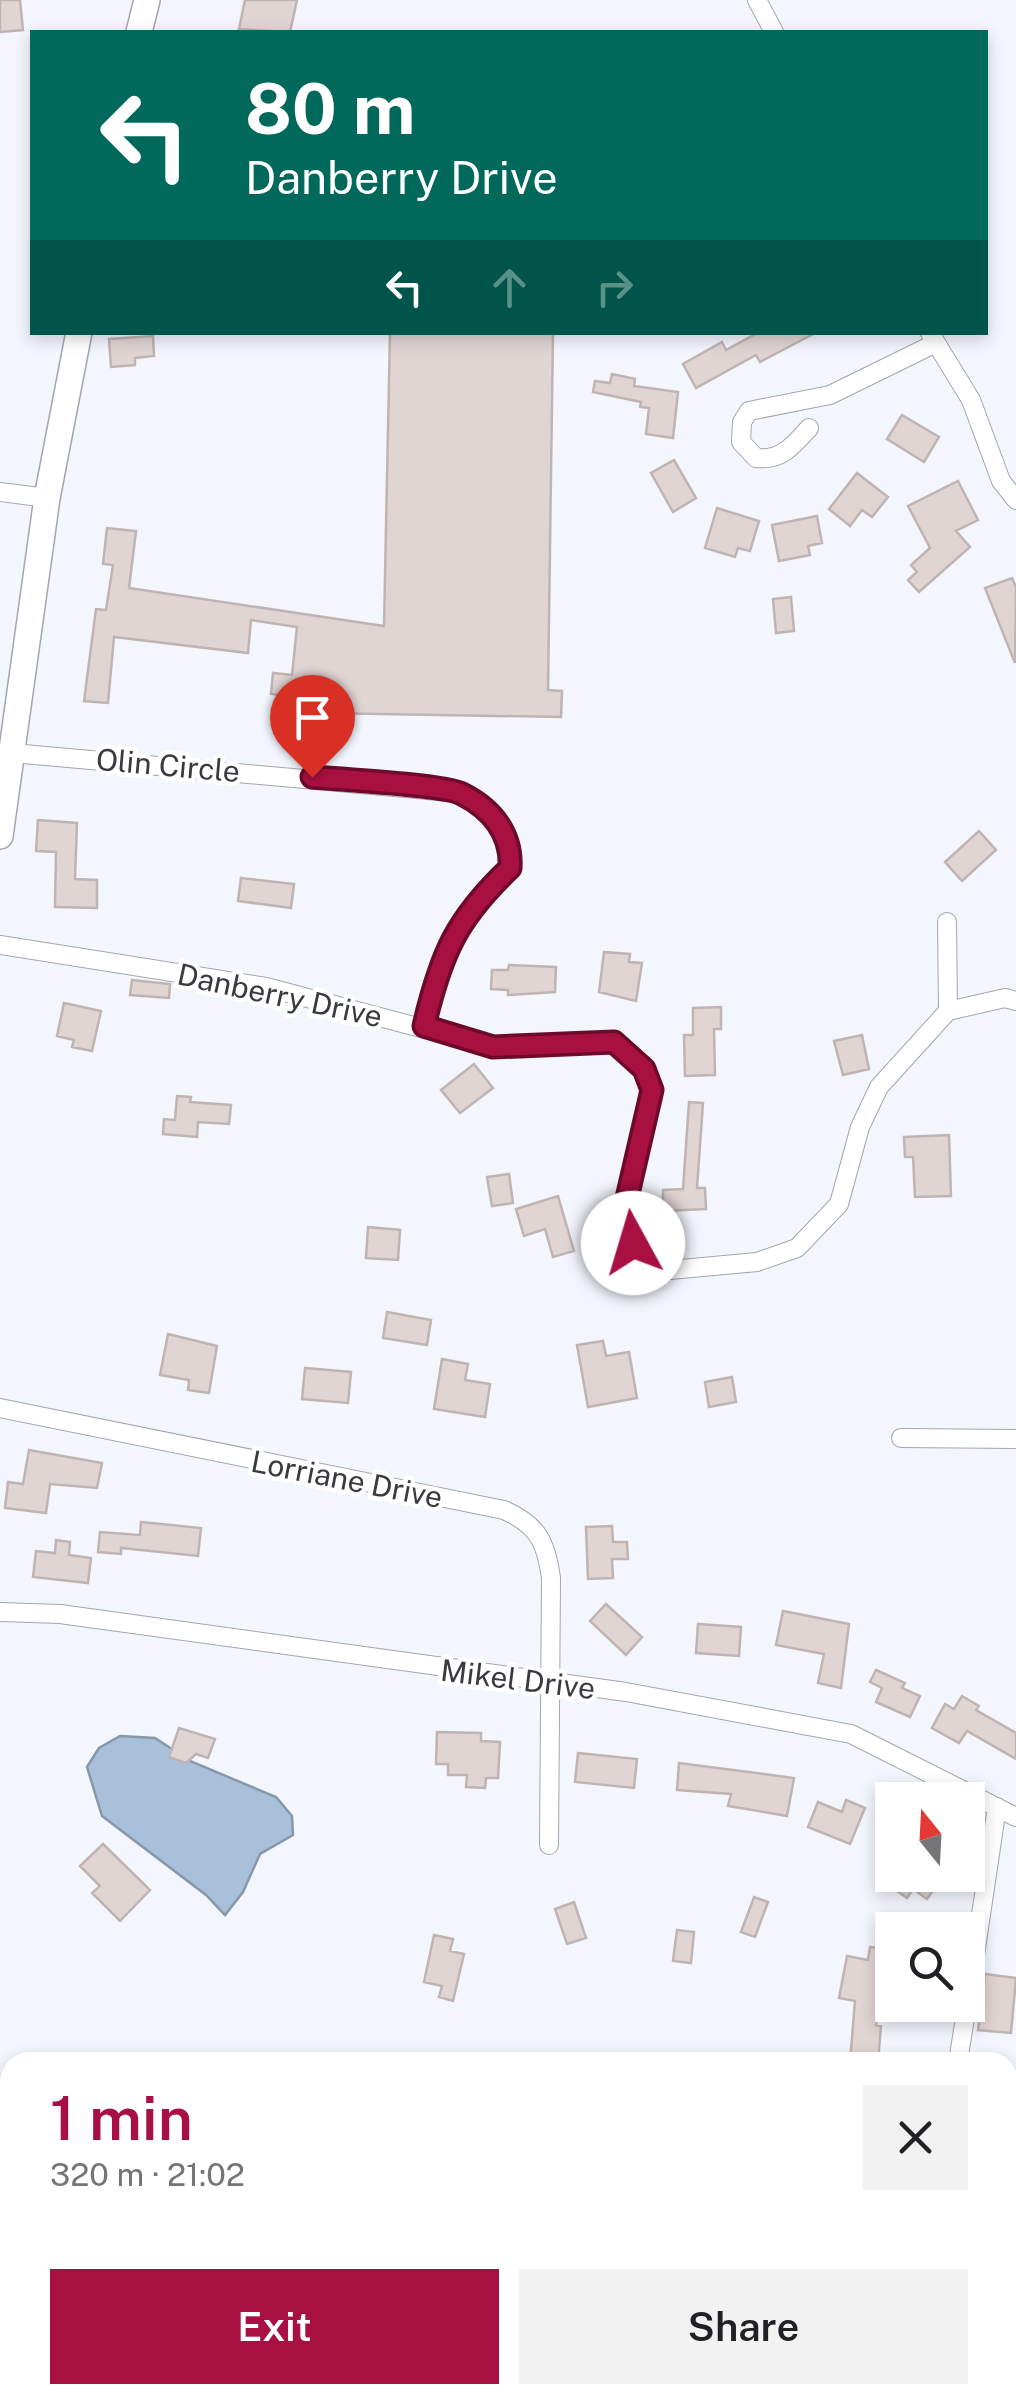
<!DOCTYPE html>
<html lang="en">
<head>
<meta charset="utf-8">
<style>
	:root { --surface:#fff; --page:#f2f2f2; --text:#202124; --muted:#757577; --accent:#a71041 }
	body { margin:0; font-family:"Public Sans",sans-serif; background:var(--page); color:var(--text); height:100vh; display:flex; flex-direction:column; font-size:38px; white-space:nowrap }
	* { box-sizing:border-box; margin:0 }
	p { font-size:32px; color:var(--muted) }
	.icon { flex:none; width:55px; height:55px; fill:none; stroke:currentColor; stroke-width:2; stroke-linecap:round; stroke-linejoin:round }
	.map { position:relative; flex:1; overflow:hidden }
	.details { position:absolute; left:0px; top:2052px; width:1018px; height:352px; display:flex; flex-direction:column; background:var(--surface); border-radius:30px 30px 0 0; box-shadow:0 5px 15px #0003 }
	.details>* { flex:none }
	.top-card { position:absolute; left:30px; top:30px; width:958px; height:305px; border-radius:0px; box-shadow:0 5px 15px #0003; background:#00695c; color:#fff; overflow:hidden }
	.needle { width:65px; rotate:342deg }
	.controls { position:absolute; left:875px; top:1782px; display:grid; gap:20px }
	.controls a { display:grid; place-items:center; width:110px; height:110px; border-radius:0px; background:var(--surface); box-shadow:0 5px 15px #0003; font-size:50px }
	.pin { position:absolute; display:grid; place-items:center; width:85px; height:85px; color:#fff; margin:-102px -42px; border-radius:50% 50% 50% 0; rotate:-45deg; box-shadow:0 0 10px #0007 }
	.pin .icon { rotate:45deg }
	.me { position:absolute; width:110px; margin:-55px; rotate:354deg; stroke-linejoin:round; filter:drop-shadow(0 0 8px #0008) }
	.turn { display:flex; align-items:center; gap:35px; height:210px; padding:0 50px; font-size:45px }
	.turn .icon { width:130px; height:130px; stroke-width:2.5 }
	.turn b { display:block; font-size:70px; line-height:85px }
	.lanes { display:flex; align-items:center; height:95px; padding:0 50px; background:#0003; justify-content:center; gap:50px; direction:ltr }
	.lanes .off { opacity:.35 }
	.round { display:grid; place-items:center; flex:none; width:105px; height:105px; border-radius:0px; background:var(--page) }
	.summary { display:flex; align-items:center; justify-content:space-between; height:170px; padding:0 50px }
	h1 { font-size:60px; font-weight:600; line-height:75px; color:var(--accent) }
	.button { display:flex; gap:20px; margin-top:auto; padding:20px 50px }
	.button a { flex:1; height:115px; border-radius:0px; background:var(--accent); color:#fff; font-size:40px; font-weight:600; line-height:115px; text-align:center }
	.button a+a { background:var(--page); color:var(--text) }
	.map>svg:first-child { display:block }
	.water { fill:#a8c0d9; stroke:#8798ab; stroke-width:2.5 }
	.building { fill:#e1d5d4; stroke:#c0b4b3; stroke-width:2.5 }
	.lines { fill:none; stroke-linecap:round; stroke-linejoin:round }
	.street-casing { stroke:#a3a6af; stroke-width:20 }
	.secondary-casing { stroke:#a3a6af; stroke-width:28 }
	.street { stroke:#fff; stroke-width:18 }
	.secondary { stroke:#fff; stroke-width:25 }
	.route-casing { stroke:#6d0a2a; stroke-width:25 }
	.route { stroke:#a71041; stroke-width:18 }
	.labels { text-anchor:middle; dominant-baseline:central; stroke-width:9; stroke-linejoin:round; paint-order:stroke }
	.street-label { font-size:30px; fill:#3a3b3f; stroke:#fff }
</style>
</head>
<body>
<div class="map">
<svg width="1016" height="2404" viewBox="0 0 1016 2404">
	<rect width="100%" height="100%" fill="#f3f6fd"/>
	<!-- water -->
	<path class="water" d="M120 1736 155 1738 190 1761 276 1797 292 1816 293 1835 260 1854 243 1892 225 1915 206 1895 102 1816 87 1767 99 1748Z"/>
	<!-- building -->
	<path class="building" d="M0 0H20L23 30 0 32Z
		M245 0H297L290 32 239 29Z
		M390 332H553L548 690 562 691 561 717 323 713V717L286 713 288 696 271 694 273 673 292 675 297 627 251 620 248 653 114 637 108 703 84 701 96 609 106 610 113 565 103 564 107 528 136 531 129 588 384 626Z
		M759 332H817L760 362 756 355 696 388 683 364 722 342 726 350Z
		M153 336 154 356 135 358V365L111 367 109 339Z
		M612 374 635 379 634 386 678 392 673 438 646 434 649 408 640 407 641 402 593 392 595 381 610 383Z
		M902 415 939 437 924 462 887 439Z
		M674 460 696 498 673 512 651 473Z
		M857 473 888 497 872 517 862 510 850 526 829 509Z
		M958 481 978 520 956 531 970 547 919 592 908 580 917 572 911 565 930 548 908 506Z
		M717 508 759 521 750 551 738 548 735 557 705 548Z
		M817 516 822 543 808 546 810 555 779 561 772 525Z
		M1012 578 1016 587 1015 663 985 588Z
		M791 597 794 631 776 633 773 599Z
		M38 820 77 823 75 879 97 880V908L55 907 56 852 36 851Z
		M979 831 996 850 962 881 945 862Z
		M241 878 294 884 291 908 238 901Z
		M604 952 630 954 629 962 642 963 636 1001 599 992Z
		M509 965 556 967 555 992 508 995V990L491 989 492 970H508Z
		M132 980 170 984 169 998 130 995Z
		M64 1003 101 1011 92 1051 72 1047 74 1040 57 1036Z
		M721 1007V1029H714L715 1075 685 1076 684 1035H693V1008Z
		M862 1035 869 1069 843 1075 834 1041Z
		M474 1064 493 1088 460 1113 441 1090Z
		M177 1096 191 1097 190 1102 231 1105 229 1124 198 1122 197 1137 163 1134 164 1119 175 1120Z
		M689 1102 703 1103 697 1188H705L706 1209 663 1211V1190L683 1189Z
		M949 1135 951 1196 915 1197 913 1157H905L904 1137Z
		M509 1174 513 1203 492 1206 487 1177Z
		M558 1196 574 1251 553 1257 545 1229 524 1236 516 1209Z
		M368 1227 400 1230 398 1260 366 1258Z
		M387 1312 431 1320 427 1345 383 1338Z
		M168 1334 217 1346 209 1393 188 1390 189 1380 160 1375Z
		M603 1341 606 1356 629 1352 637 1398 588 1407 577 1345Z
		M442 1359 468 1364 465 1380 490 1384 485 1417 434 1409Z
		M305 1368 351 1372 348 1403 302 1399Z
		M732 1377 736 1402 709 1407 705 1382Z
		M29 1450 102 1463 97 1488 50 1484 46 1513 5 1508 8 1482 23 1484Z
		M141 1522 201 1528 198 1556 121 1548V1554L98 1552 100 1532 140 1535Z
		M612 1526 613 1542H627L628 1559H612L613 1578 588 1579 586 1527Z
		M56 1540 70 1542 69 1555 91 1558 88 1583 33 1577 36 1551 55 1553Z
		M606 1604 642 1637 626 1655 590 1621Z
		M783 1611 849 1624 841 1688 818 1683 824 1654 776 1645Z
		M698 1624 741 1627 739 1656 696 1653Z
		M876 1670 905 1683 902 1688 920 1696 910 1717 876 1702 882 1688 870 1682Z
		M962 1696 979 1706 976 1710 1016 1733V1759L967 1731 959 1743 932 1728 945 1704 954 1709Z
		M179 1728 215 1739 208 1758 196 1754 186 1763 169 1757Z
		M437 1732 481 1733V1741L500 1742 498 1778H486L485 1788 466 1787 467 1775H448V1764H436Z
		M578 1753 637 1759 634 1788 575 1782Z
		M679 1763 794 1778 787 1816 728 1806 731 1794 677 1790Z
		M846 1800 865 1808 850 1844 808 1827 818 1802 842 1812Z
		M103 1844 150 1890 120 1921 92 1893 100 1886 80 1866Z
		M892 1875H944L927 1899 913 1889 907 1898 893 1888 899 1879Z
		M754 1897 768 1902 755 1937 741 1932Z
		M574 1902 586 1938 567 1944 555 1909Z
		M677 1930 694 1932 691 1963 673 1961Z
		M434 1935 453 1939 450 1951 464 1954 453 2001 439 1997 442 1986 424 1982Z
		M870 1947 891 1950 876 2025 881 2026 878 2062H850L855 2001 839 1998 847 1956 868 1960Z
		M985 1974 1016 1978 1011 2033 978 2030Z"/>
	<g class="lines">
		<defs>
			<path id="street" d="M757 0 774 32
				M930 333 971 400 1001 481 1016 500
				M809 428C793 446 781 461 756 458L741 442 742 422 749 411 830 395 936 343
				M0 492 47 498
				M12 753 461 793C489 816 512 828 510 868 456 919 441 954 424 1026
				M0 945 266 987 493 1047 613 1042 644 1069 652 1090 624 1211 633 1243 650 1261 670 1270 757 1262 797 1248 839 1204 860 1127 879 1087 948 1011 947 922
				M948 1011 1005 998 1016 1001
				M0 1408 504 1510C538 1525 546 1542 551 1578L549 1845
				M901 1438 1016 1439
				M0 1612 60 1614 626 1692 851 1734 1016 1817
				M968 2002 997 1807
				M958 2062 967 2005
				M617 2395 620 2404
				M107 2404 108 2395
				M918 2404V2395"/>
			<path id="secondary" d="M139 32 147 0
				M0 836 47 498 79 332"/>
		</defs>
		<!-- street casing -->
		<use href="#street" class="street-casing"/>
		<!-- secondary casing -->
		<use href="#secondary" class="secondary-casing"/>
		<!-- street -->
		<use href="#street" class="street"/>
		<!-- secondary -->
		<use href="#secondary" class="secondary"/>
	</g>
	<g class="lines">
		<defs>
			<path id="route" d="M312 777C337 779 446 785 462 794 492 809 512 834 510 868 456 919 441 954 424 1026L493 1047 614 1042 644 1069 652 1090 624 1211 633 1243"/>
		</defs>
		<!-- route casing -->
		<use href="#route" class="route-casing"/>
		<!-- route -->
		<use href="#route" class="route"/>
	</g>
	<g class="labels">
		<!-- street labels -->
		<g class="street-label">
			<text transform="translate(168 765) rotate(5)">Olin Circle</text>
			<text transform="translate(280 995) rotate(12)">Danberry Drive</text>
			<text transform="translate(347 1479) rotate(11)">Lorriane Drive</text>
			<text transform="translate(518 1679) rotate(7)">Mikel Drive</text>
		</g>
	</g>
</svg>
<div class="controls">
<a><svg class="needle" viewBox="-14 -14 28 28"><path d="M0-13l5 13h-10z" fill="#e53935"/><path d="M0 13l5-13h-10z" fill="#757577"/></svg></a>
<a><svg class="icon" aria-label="search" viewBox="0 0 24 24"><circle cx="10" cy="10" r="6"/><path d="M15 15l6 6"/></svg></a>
</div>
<div class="pin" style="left:312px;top:777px;background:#d93025"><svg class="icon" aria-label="arrive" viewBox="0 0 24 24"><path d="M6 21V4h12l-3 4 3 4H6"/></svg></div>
<svg class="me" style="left:633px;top:1243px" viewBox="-20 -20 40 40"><circle r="19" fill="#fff"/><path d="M0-13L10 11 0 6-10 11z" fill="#a71041"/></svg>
<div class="top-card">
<div class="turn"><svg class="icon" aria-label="left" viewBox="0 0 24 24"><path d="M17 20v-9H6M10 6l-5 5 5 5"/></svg><div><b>80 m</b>Danberry Drive</div></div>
<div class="lanes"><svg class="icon" aria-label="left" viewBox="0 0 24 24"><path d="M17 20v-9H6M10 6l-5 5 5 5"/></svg><svg class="icon off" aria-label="ahead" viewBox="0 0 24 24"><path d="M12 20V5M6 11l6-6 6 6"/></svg><svg class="icon off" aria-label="right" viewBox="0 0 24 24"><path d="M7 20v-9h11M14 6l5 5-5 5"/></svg></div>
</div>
<section class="details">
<div class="summary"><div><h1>1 min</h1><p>320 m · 21:02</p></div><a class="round"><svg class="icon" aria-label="close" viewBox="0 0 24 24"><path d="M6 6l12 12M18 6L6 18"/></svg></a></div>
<div class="button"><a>Exit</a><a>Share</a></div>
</section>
</div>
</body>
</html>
